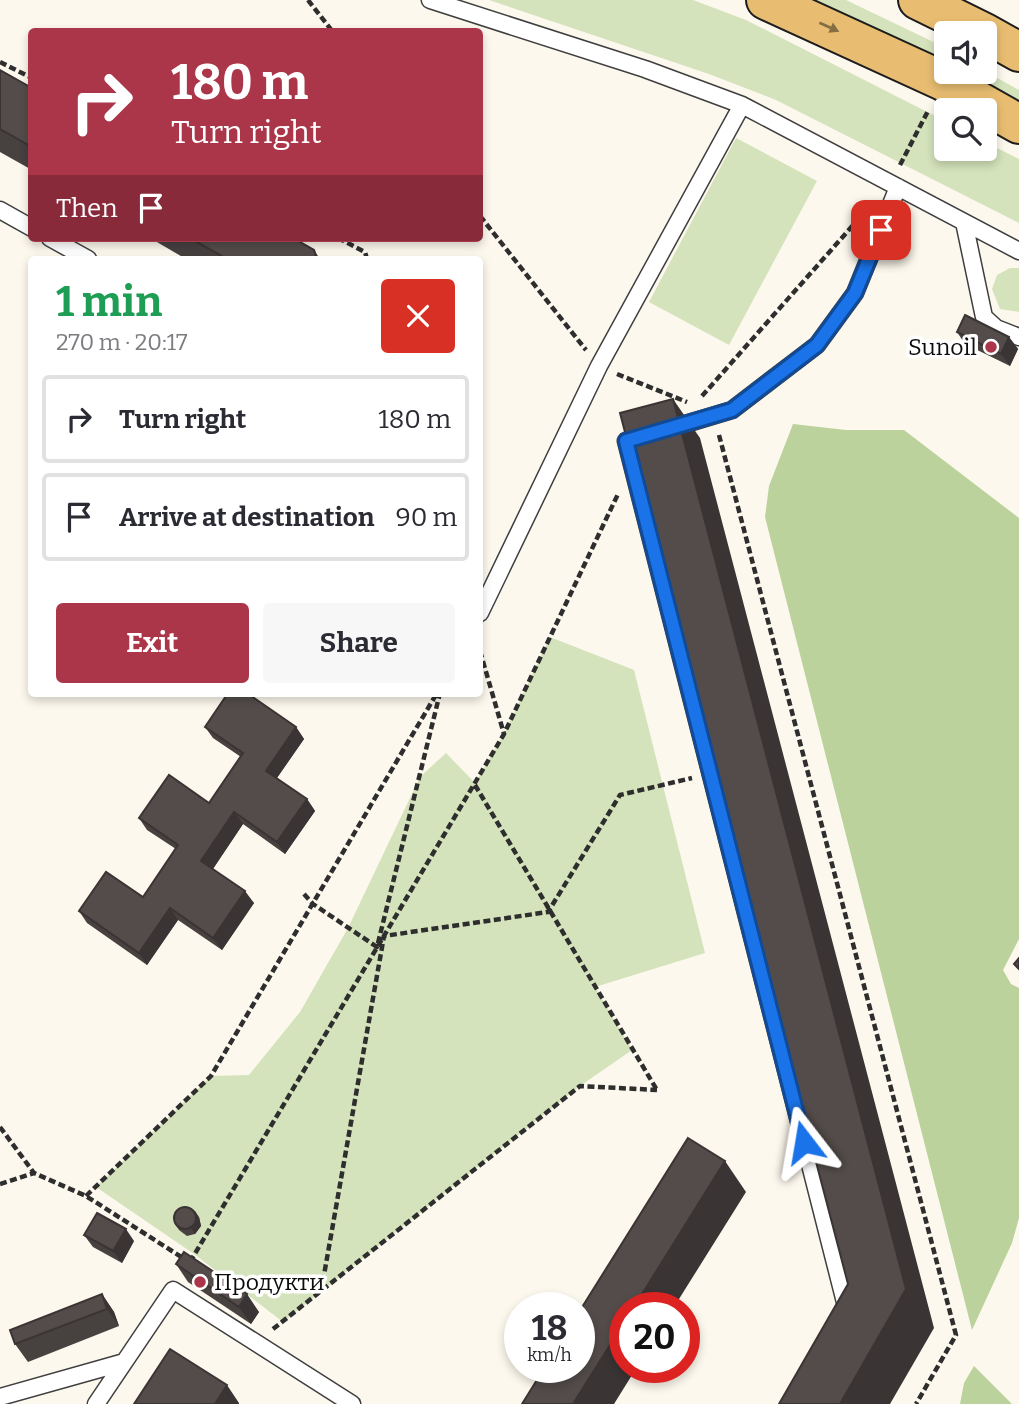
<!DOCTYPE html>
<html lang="en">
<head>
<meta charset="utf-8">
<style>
	:root { --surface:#fff; --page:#f7f7f7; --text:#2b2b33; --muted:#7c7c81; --line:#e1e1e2; --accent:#ab3549 }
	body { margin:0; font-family:Bitter,serif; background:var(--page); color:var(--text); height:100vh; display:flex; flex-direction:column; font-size:26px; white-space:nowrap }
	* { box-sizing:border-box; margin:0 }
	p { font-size:23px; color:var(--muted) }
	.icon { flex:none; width:38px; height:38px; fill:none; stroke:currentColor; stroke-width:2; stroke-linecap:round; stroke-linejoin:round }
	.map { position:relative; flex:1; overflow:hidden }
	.panel { position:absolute; left:28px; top:256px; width:455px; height:441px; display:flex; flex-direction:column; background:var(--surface); border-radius:7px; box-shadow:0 4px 10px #0003 }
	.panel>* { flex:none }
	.top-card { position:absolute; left:28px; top:28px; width:455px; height:214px; border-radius:7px; box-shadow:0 4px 10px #0003; background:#ab3549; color:#fff; overflow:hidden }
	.controls { position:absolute; left:934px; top:21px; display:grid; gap:14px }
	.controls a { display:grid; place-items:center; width:63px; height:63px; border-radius:7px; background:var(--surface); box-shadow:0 4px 10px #0003; font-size:35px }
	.speed { position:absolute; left:504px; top:1292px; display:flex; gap:14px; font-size:35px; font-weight:700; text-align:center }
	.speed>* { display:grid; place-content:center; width:91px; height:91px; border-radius:50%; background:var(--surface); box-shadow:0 4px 10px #0003; line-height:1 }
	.speed small { font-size:18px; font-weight:400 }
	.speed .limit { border:10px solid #d22; background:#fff; color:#111 }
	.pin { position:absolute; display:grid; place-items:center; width:60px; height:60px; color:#fff; margin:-30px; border-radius:14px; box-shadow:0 4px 10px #0006 }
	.me { position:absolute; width:77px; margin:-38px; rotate:346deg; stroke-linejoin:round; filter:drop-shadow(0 0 5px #0008) }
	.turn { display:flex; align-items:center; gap:24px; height:147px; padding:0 28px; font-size:32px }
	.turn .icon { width:91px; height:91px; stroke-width:2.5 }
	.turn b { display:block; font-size:49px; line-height:60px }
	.then { display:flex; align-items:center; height:66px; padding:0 28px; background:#0003; gap:14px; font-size:26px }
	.round { display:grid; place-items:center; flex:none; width:74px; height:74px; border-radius:7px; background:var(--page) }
	.summary { display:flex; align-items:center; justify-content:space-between; height:119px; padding:0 28px }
	h1 { font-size:42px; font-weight:700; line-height:52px; color:#1e9e55 }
	.cta { display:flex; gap:14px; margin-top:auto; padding:14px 28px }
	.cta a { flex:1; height:80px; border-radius:7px; background:var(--accent); color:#fff; font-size:28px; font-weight:700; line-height:80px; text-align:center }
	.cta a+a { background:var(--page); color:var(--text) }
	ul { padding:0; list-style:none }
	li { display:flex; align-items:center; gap:21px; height:88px; margin:0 14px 10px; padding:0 14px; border:4px solid var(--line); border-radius:7px }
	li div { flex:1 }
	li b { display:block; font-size:26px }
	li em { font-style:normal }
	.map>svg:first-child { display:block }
	.green { fill:#d4e3bb }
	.forest { fill:#bbd29c }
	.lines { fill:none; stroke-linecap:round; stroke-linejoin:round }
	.service-casing { stroke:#3f3f3f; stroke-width:19 }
	.primary-casing { stroke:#1d1d1d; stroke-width:42 }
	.path { stroke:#2e2e2e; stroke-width:4.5; stroke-dasharray:7 3.5; stroke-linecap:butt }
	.service { stroke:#fff; stroke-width:16 }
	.primary { stroke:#e8bd71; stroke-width:38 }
	.wall { fill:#474140 }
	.shaded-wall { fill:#3a3534 }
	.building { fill:#534c4a; stroke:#3a3534; stroke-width:2 }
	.oneway { fill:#856d44 }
	.route-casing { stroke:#114b97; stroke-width:18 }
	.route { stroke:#1a73e8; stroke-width:12 }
	.poi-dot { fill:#ab3549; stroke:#fff; stroke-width:2.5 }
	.labels { text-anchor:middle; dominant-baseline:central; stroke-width:7; stroke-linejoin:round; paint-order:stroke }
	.poi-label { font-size:23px; fill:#0c0c0c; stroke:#fff; text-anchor:end }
</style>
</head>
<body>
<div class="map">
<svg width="1019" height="1404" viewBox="0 0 1019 1404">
	<rect width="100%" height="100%" fill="#fdf8ed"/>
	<!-- green -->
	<path class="green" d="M489 0H693L746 20 947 122V149H985V142L1019 159V223L776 100 709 74Z
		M805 0H846L946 48 940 63Z
		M985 71 1019 90V104L962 72Z
		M736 138 817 181 729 345 649 302Z
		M1010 268H1019V312L1000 309 992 289 997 275Z
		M550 637 634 670 705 953 595 987 632 1050 580 1086 283 1322 194 1254 96 1187 211 1076 249 1075 300 1012 348 928 420 777 446 753 475 783 504 734Z"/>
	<!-- forest -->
	<path class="forest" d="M793 424 846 430H904L1019 518V939L1003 970 1011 984 1019 988V1218L1012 1243 972 1330 765 517 769 486Z
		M974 1366 1012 1404H960L964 1383Z"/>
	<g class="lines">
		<defs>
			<path id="service" d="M430 0 645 69 742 105 1019 251
				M0 210 32 228
				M964 222 984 317 996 328 1019 337
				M50 238 88 259
				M669 429 732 410 817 345 855 293 898 187
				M648 435 626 441 848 1314
				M480 613 599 366 742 105
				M0 1397 121 1363
				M96 1404 173 1290 352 1404"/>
			<path id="primary" d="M766 0 943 81 1019 124
				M918 0 985 33
				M985 33 1019 52"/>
		</defs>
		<!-- service casing -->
		<use href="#service" class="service-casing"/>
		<!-- primary casing -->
		<use href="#primary" class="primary-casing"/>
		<!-- path -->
		<path class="path" d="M308 0 333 32
			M0 62 32 78
			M900 165 929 109
			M480 216 586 350
			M338 238 365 252 367 259
			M617 374 687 402
			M702 396 863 214
			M719 435 956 1335 916 1404
			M480 651 504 734
			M475 785 657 1090
			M304 894 313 904 377 947 440 693
			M0 1127 34 1173 86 1196 186 1260
			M0 1184 34 1173
			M86 1196 211 1076 437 693
			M190 1262 504 734 618 494
			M321 1292 384 936 548 912 620 795 692 778
			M273 1329 580 1086 657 1090"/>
		<!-- service -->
		<use href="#service" class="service"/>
		<!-- primary -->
		<use href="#primary" class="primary"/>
	</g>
	<!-- wall -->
	<path class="wall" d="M0 70 32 88V170L0 152Z
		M150 238H293L314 250 320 259H186Z
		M957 332 1009 337 1018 349 1010 366 965 344Z
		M205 727H296L304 739 277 778 307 799 315 811 285 854 243 824 213 869 254 903 222 950 178 920 147 965 87 923 79 911 143 897 176 849 147 830 139 818 209 803 241 757 213 738Z
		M199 1217 201 1226 195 1234 187 1236 179 1230 175 1224Z
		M84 1235 134 1241 122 1263 93 1247Z
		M176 1264 259 1312 251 1324 188 1282Z
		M102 1294 114 1312 119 1326 28 1362 15 1344Z"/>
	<!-- shaded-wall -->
	<path class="shaded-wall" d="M1009 337 1018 349 1010 366 1001 354Z
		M673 399 700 438 934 1328 890 1404H840L906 1289Z
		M296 727 304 739 274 782 266 771Z
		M307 799 315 811 285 854 277 842Z
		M234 812 243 824 210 873 201 861Z
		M245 891 254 903 222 950 213 938Z
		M170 908 178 920 147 965 139 953Z
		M725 1161 746 1192 674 1307H634Z
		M195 1211 199 1217 201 1226 195 1234 191 1228Z
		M126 1229 134 1241 122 1263 113 1251Z
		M102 1294 114 1312 119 1326 107 1309Z
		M247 1294 259 1312 251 1324 239 1307Z
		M625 1321V1367H637L614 1404H573Z
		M227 1385 239 1403V1404H215Z"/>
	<!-- building -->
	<path class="building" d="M0 70 32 88V147L0 129Z
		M190 238H293L314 250 317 259H227Z
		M965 315 1009 337 1001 354 957 332Z
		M673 399 906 1289 840 1404H779L848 1284 620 413Z
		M228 693H247L296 727 266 771 307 799 277 842 234 812 201 861 245 891 213 938 170 908 139 953 79 911 106 872 143 897 178 845 139 818 169 775 209 803 243 753 205 727Z
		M1019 958V969L1014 964Z
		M688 1138 725 1161 634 1307H625V1321L573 1404H522L545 1367H579V1312Z
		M174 1218a11 11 0 1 1 22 0a11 11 0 1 1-22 0Z
		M97 1213 126 1229 113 1251 84 1235Z
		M184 1252 247 1294 239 1307 176 1264Z
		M102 1294 107 1309 15 1344 10 1330Z
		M170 1349 227 1385 215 1404H134Z"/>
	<!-- one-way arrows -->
	<defs><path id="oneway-solid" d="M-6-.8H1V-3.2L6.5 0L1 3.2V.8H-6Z" transform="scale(1.75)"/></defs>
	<use class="oneway" href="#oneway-solid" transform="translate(829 27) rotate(24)"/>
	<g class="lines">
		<defs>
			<path id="route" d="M804 1142 626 441 732 410 817 345 855 293 881 230"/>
		</defs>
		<!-- route casing -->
		<use href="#route" class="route-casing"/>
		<!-- route -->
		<use href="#route" class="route"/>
	</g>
	<!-- markers -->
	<g class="poi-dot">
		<circle cx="991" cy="347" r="7"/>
		<circle cx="200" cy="1282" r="7"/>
	</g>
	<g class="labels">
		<!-- poi labels -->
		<g class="poi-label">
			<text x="977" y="347">Sunoil</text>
			<text x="214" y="1282" text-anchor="start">Продукти</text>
		</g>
	</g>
</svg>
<div class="controls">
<a><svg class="icon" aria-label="sound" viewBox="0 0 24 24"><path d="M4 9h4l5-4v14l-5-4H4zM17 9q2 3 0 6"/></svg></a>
<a><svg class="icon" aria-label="search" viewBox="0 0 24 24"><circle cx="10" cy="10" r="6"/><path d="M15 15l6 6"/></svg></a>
</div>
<div class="speed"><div>18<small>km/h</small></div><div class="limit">20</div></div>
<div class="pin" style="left:881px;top:230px;background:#d93025"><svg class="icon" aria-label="arrive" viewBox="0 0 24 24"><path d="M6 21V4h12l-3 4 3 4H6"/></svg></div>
<svg class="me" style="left:804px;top:1142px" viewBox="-20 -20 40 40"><path d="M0-17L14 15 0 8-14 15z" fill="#1a73e8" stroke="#fff" stroke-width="4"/></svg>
<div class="top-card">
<div class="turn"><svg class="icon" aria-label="right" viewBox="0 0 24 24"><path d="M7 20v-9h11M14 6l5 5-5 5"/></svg><div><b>180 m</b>Turn right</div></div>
<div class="then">Then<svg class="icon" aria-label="arrive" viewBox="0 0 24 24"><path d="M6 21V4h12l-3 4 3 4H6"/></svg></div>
</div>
<section class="panel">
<div class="summary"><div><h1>1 min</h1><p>270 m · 20:17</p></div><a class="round" style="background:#d93025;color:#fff"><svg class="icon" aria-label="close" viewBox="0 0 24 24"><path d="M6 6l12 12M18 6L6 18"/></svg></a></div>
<ul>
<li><svg class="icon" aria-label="right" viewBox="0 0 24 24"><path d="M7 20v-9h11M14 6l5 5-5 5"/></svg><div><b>Turn right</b></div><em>180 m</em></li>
<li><svg class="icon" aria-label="arrive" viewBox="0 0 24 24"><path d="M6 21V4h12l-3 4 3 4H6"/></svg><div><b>Arrive at destination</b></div><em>90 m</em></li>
</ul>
<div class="cta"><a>Exit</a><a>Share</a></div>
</section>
</div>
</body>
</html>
